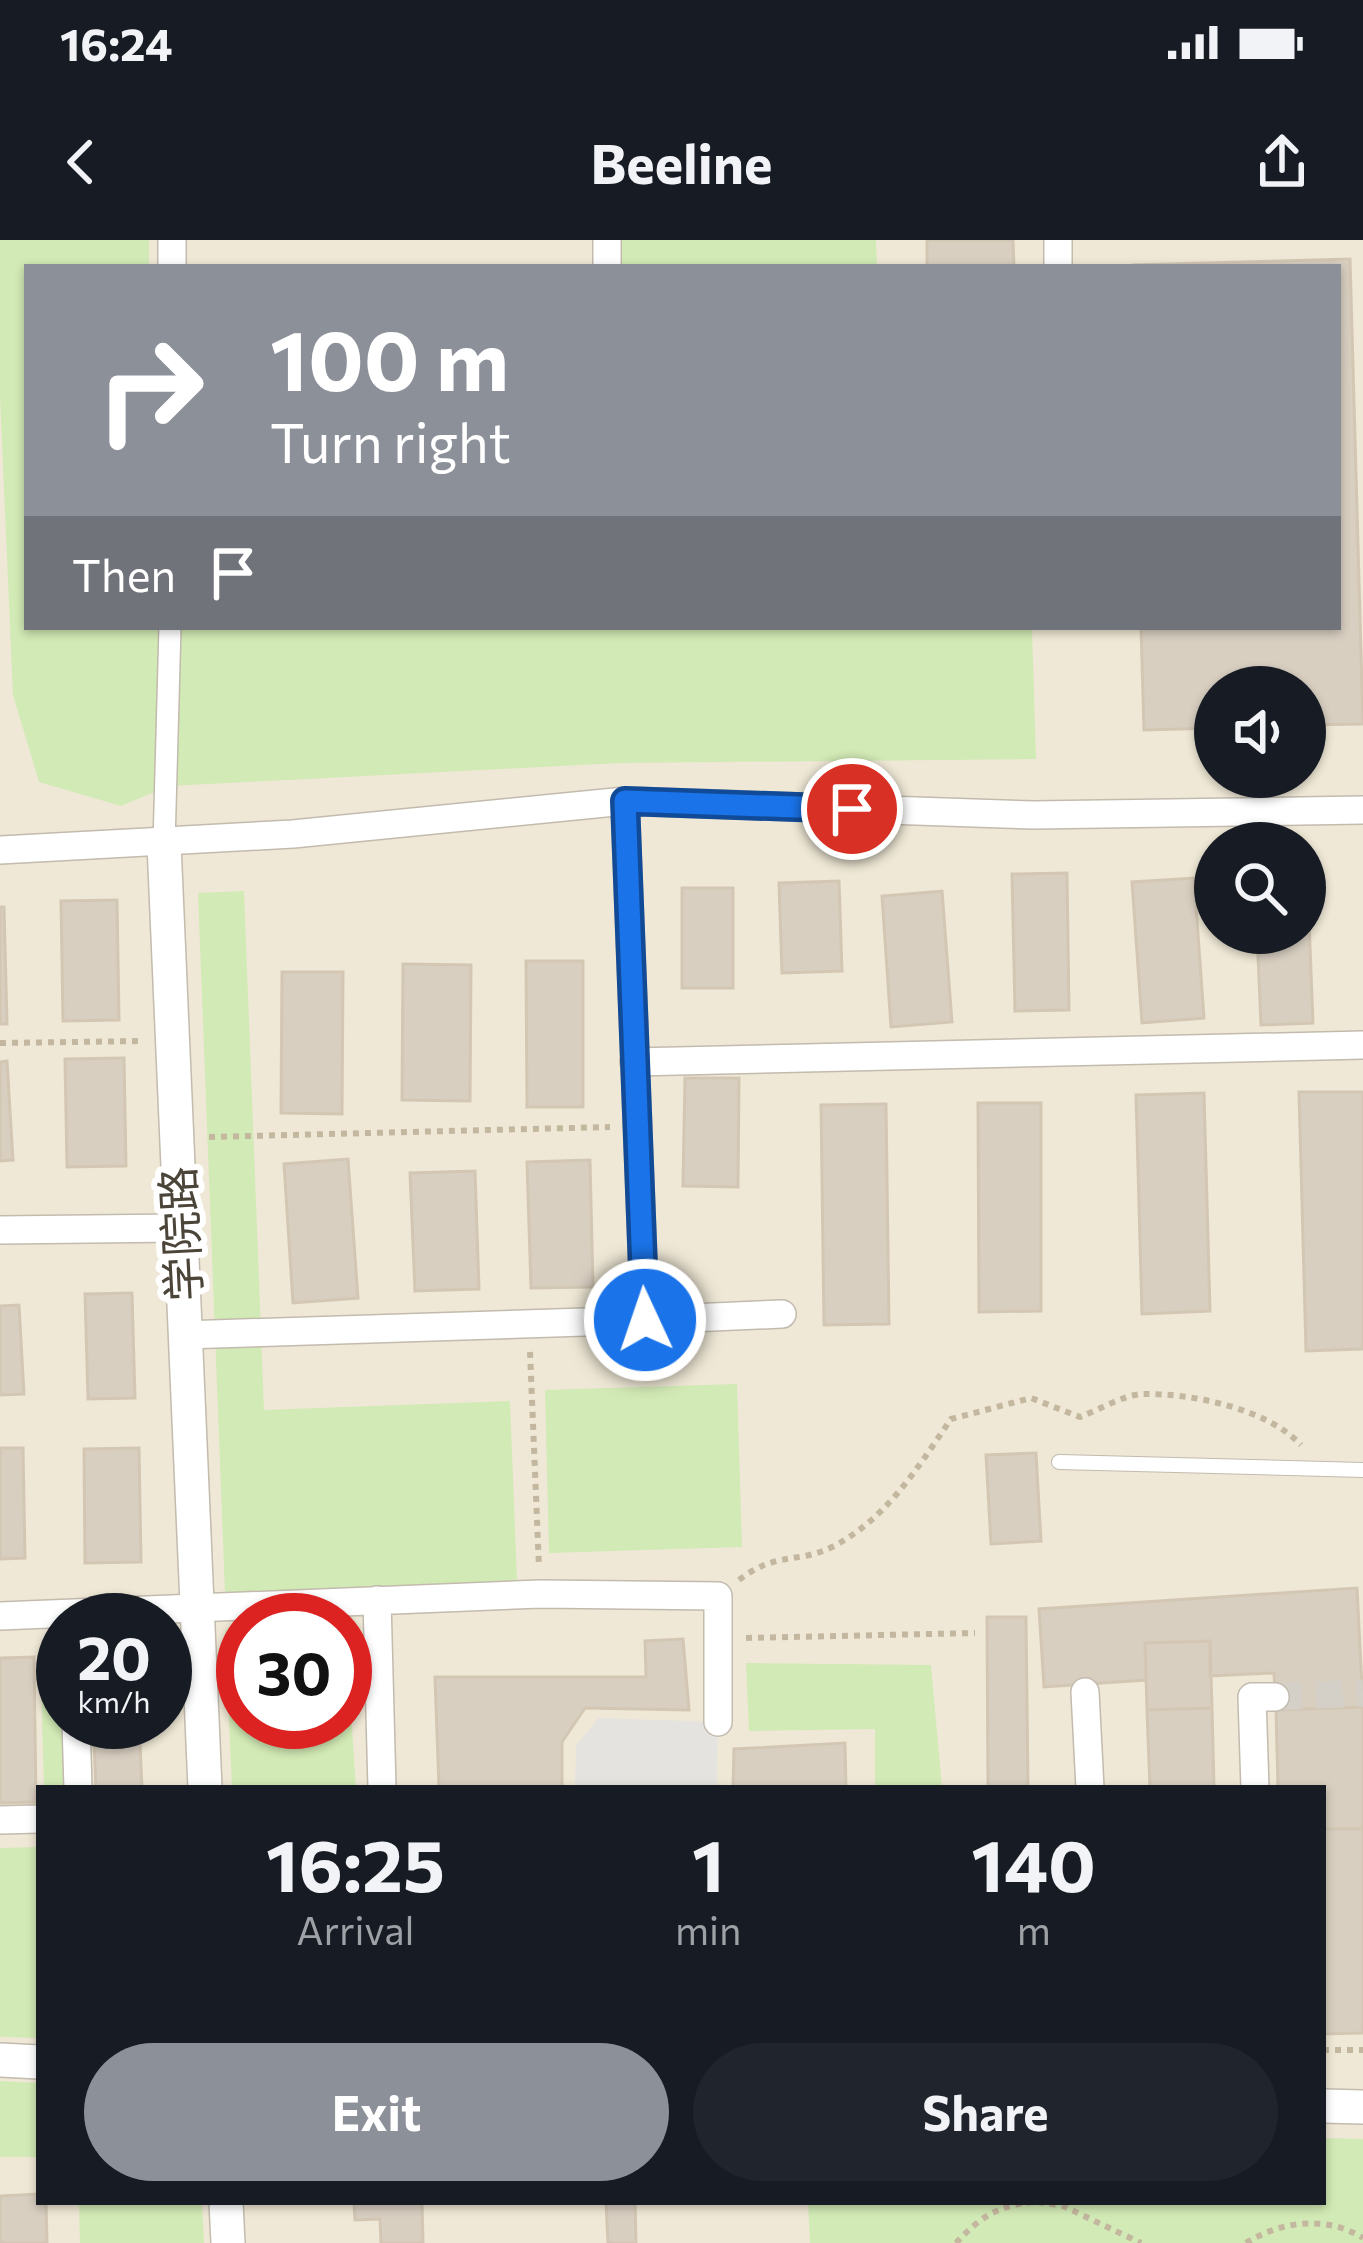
<!DOCTYPE html>
<html lang="en">
<head>
<meta charset="utf-8">
<style>
	:root { --surface:#171b24; --page:#20242c; --text:#f1f3f6; --muted:#9ea1a6; --accent:#8c9099 }
	body { margin:0; font-family:Commissioner,"Noto Sans SC",sans-serif; background:var(--page); color:var(--text); height:100vh; display:flex; flex-direction:column; font-size:45px; white-space:nowrap }
	* { box-sizing:border-box; margin:0 }
	p { font-size:39px; color:var(--muted) }
	.icon { flex:none; width:66px; height:66px; fill:none; stroke:currentColor; stroke-width:2; stroke-linecap:round; stroke-linejoin:round }
	.map { position:relative; flex:1; overflow:hidden }
	.side { position:absolute; left:36px; top:1545px; width:1290px; height:420px; display:flex; flex-direction:column; background:var(--surface); border-radius:0px; box-shadow:0 3px 9px #0004 }
	.side>* { flex:none }
	.guide { position:absolute; left:24px; top:24px; width:1317px; height:366px; border-radius:0px; box-shadow:0 3px 9px #0004; background:#8c9099; color:#fff; overflow:hidden }
	.fabs { position:absolute; left:1194px; top:426px; display:grid; gap:24px }
	.fabs a { display:grid; place-items:center; width:132px; height:132px; border-radius:50%; background:var(--surface); box-shadow:0 3px 9px #0004; font-size:60px }
	.speed { position:absolute; left:36px; top:1353px; display:flex; gap:24px; font-size:60px; font-weight:700; text-align:center }
	.speed>* { display:grid; place-content:center; width:156px; height:156px; border-radius:50%; background:var(--surface); box-shadow:0 3px 9px #0004; line-height:1 }
	.speed small { font-size:30px; font-weight:400 }
	.speed .limit { border:18px solid #d22; background:#fff; color:#111 }
	.pin { position:absolute; display:grid; place-items:center; width:102px; height:102px; color:#fff; margin:-51px; border:6px solid #fff; border-radius:50%; box-shadow:0 3px 12px #0007 }
	.me { position:absolute; width:132px; margin:-66px; rotate:357deg; stroke-linejoin:round; filter:drop-shadow(0 0 9px #0008) }
	.turn { display:flex; align-items:center; gap:42px; height:252px; padding:0 48px; font-size:54px }
	.turn .icon { width:156px; height:156px; stroke-width:2.5 }
	.turn b { display:block; font-size:84px; line-height:102px }
	.then { display:flex; align-items:center; height:114px; padding:0 48px; background:#0003; gap:24px; font-size:45px }
	.eta { display:flex; justify-content:space-evenly; align-items:center; height:204px; text-align:center }
	.eta b { font-size:72px; font-weight:700; line-height:84px }
	.cta { display:flex; gap:24px; margin-top:auto; padding:24px 48px }
	.cta a { flex:1; height:138px; border-radius:72px; background:var(--accent); color:#fff; font-size:48px; font-weight:700; line-height:138px; text-align:center }
	.cta a+a { background:var(--page); color:var(--text) }
	.status { display:flex; justify-content:space-between; align-items:center; height:84px; padding:0 60px; background:var(--surface); direction:ltr }
	.status svg { height:33px; fill:currentColor }
	header { display:flex; justify-content:space-between; align-items:center; height:156px; padding:0 48px; background:var(--surface); font-size:54px; font-weight:700 }
	.map>svg:first-child { display:block }
	.education { fill:#efe8d6; fill-rule:evenodd }
	.green { fill:#d2eab5 }
	.parking { fill:#e5e3e0 }
	.building { fill:#d8cfc1; stroke:#d3c7b4; stroke-width:3 }
	.lines { fill:none; stroke-linecap:round; stroke-linejoin:round }
	.minor-tunnel { stroke:#d4d0c8; stroke-width:27; stroke-dasharray:27 14; stroke-linecap:butt }
	.service-casing { stroke:#c2bbae; stroke-width:16 }
	.pedestrian-casing { stroke:#c2bbae; stroke-width:24 }
	.minor-casing { stroke:#c2bbae; stroke-width:30 }
	.tertiary-casing { stroke:#c2bbae; stroke-width:36 }
	.path { stroke:#c4b79f; stroke-width:6; stroke-dasharray:6 6; stroke-linecap:butt }
	.service { stroke:#fff; stroke-width:14 }
	.pedestrian { stroke:#fff; stroke-width:21 }
	.minor { stroke:#fff; stroke-width:27 }
	.tertiary { stroke:#fff; stroke-width:33 }
	.route-casing { stroke:#114b97; stroke-width:30 }
	.route { stroke:#1a73e8; stroke-width:21 }
	.labels { text-anchor:middle; dominant-baseline:central; stroke-width:12; stroke-linejoin:round; paint-order:stroke }
	.street-label { font-size:45px; fill:#4b4439; stroke:#fff }
</style>
</head>
<body>
<div class="status"><b>16:24</b><svg viewBox="0 0 49 12"><path d="M0 12V9h3v3zM5 12V6h3v6zM10 12V3h3v9zM15 12V0h3v12zM26 1h20v11H26zM47 4h2v5h-2z"/></svg></div>
<header><svg class="icon" aria-label="back" viewBox="0 0 24 24"><path d="M15 5l-7 7 7 7"/></svg>Beeline<svg class="icon" aria-label="share" viewBox="0 0 24 24"><path d="M12 15V3M7 8l5-5 5 5M5 13v7h14v-7"/></svg></header>
<div class="map">
<svg width="1363" height="2003" viewBox="0 0 1363 2003">
	<rect width="100%" height="100%" fill="#f6f3ec"/>
	<!-- education -->
	<path class="education" d="M0 0H1363V2003H0ZM27 27H1338V387H27ZM1215 447H1305V537H1215ZM1215 603H1305V693H1215ZM63 1380H165V1482H63ZM243 1380H345V1482H243ZM39 1548H1323V1962H39Z"/>
	<!-- green -->
	<path class="green" d="M0 0H149V27H27V387L1032 389 1036 519 620 523 169 546 121 566 39 542 13 455 0 156Z
		M621 0H876L877 27H622Z
		M244 651 264 1170 510 1161 517 1341 225 1353 198 653Z
		M737 1144 742 1307 549 1313 545 1150Z
		M345 1384 356 1548H232L225 1390 243 1389V1482H345Z
		M40 1407H63L67 1548H44Z
		M746 1423 931 1425 942 1548H875V1489L749 1491Z
		M39 1607V1798L0 1797V1608Z
		M0 1841 39 1843V1917H0Z
		M1323 1898 1363 1899V2003H810L808 1962H1323Z
		M79 1962H202L204 2003H80Z"/>
	<!-- parking -->
	<path class="parking" d="M598 1478 718 1482 717 1548H575L576 1506Z"/>
	<!-- building -->
	<path class="building" d="M927 0H1013L1014 27H927Z
		M1350 19 1363 484 1305 485V447H1215V488L1144 490 1141 387H1338V27L1131 25Z
		M1307 630 1313 783 1261 785 1257 693H1305Z
		M1067 633 1069 770 1015 771 1012 634Z
		M1194 638 1204 778 1142 783 1132 642Z
		M839 641 842 731 782 733 779 643Z
		M682 648H733V748H682Z
		M942 651 952 782 891 787 882 656Z
		M117 660 119 780 63 781 61 661Z
		M0 667H4L7 784H0Z
		M526 721H583V867H527Z
		M403 724 471 725 470 861 402 860Z
		M282 732H343L342 874 281 873Z
		M124 818 126 926 67 927 65 819Z
		M7 821 13 920 0 921V822Z
		M685 838H739L738 947 683 946Z
		M1299 852H1363V1109L1306 1111Z
		M1204 853 1210 1071 1142 1074 1136 855Z
		M978 863H1041V1071L979 1072Z
		M886 864 889 1084 824 1085 821 865Z
		M348 919 358 1058 293 1063 284 924Z
		M590 920 593 1047 531 1048 527 922Z
		M475 931 479 1049 415 1051 410 933Z
		M132 1053 135 1158 88 1159 85 1054Z
		M19 1065 24 1154 0 1155V1066Z
		M0 1208H23L25 1318 0 1319Z
		M139 1208 141 1322 85 1323 84 1209Z
		M1036 1213 1041 1301 991 1304 986 1215Z
		M1357 1348 1363 1467 1276 1470 1274 1433 1210 1436V1401L1145 1403 1146 1440 1044 1447 1039 1369Z
		M987 1377H1026L1028 1548H988Z
		M683 1399 689 1470 585 1468 562 1502V1548H439L435 1437H646L645 1401Z
		M1210 1401 1212 1468 1147 1470 1145 1403Z
		M34 1417 36 1562 0 1563V1418Z
		M1363 1467V1589H1323V1548H1278L1276 1470Z
		M1212 1468 1214 1548H1150L1147 1470Z
		M93 1482H139L142 1548H96Z
		M845 1503 846 1548H733L734 1509Z
		M1323 1589H1363V1793L1323 1794Z
		M39 1954V1962H46L47 2003H0V1956Z
		M354 1962H422L423 2003H381L380 1979 355 1980Z
		M606 1962H635L636 2003H608Z"/>
	<g class="lines">
		<!-- minor-tunnel -->
		<path class="minor-tunnel" d="M1275 1457 1363 1453"/>
		<defs>
			<path id="service" d="M1059 1222 1363 1230"/>
			<path id="pedestrian" d="M164 604 170 387"/>
			<path id="minor" d="M172 0V27
				M607 0V27
				M1058 0V27
				M0 610 293 594 625 561 1034 575 1363 570
				M634 822 1363 805
				M0 990 178 988
				M645 1080 782 1074
				M183 1095 645 1080 625 561
				M377 1360 382 1548
				M0 1376 540 1354 718 1356V1482
				M1085 1452 1090 1548
				M76 1482 78 1548
				M1255 1548 1252 1457H1275
				M0 1580 39 1579"/>
			<path id="tertiary" d="M164 604 205 1548
				M0 1820 39 1822
				M1323 1866 1363 1867
				M226 1962 228 2003"/>
		</defs>
		<!-- service casing -->
		<use href="#service" class="service-casing"/>
		<!-- pedestrian casing -->
		<use href="#pedestrian" class="pedestrian-casing"/>
		<!-- minor casing -->
		<use href="#minor" class="minor-casing"/>
		<!-- tertiary casing -->
		<use href="#tertiary" class="tertiary-casing"/>
		<!-- path -->
		<path class="path" d="M0 803 143 801
			M209 897 610 887
			M530 1112 539 1327
			M739 1340C776 1311 798 1324 832 1307 887 1279 918 1227 951 1179L1031 1158 1080 1177C1099 1170 1123 1155 1142 1154 1192 1153 1268 1169 1301 1205
			M746 1398 975 1393
			M1323 1810H1363
			M1038 1962 1063 1966 1141 2003
			M956 2003C980 1977 997 1966 1033 1962
			M1246 2003C1281 1981 1326 1975 1363 1998"/>
		<!-- service -->
		<use href="#service" class="service"/>
		<!-- pedestrian -->
		<use href="#pedestrian" class="pedestrian"/>
		<!-- minor -->
		<use href="#minor" class="minor"/>
		<!-- tertiary -->
		<use href="#tertiary" class="tertiary"/>
	</g>
	<g class="lines">
		<defs>
			<path id="route" d="M645 1080 625 561 852 569"/>
		</defs>
		<!-- route casing -->
		<use href="#route" class="route-casing"/>
		<!-- route -->
		<use href="#route" class="route"/>
	</g>
	<g class="labels">
		<!-- street labels -->
		<g class="street-label">
			<text transform="translate(179 994) rotate(-93)">学院路</text>
		</g>
	</g>
</svg>
<div class="fabs">
<a><svg class="icon" aria-label="sound" viewBox="0 0 24 24"><path d="M4 9h4l5-4v14l-5-4H4zM17 9q2 3 0 6"/></svg></a>
<a><svg class="icon" aria-label="search" viewBox="0 0 24 24"><circle cx="10" cy="10" r="6"/><path d="M15 15l6 6"/></svg></a>
</div>
<div class="speed"><div>20<small>km/h</small></div><div class="limit">30</div></div>
<div class="pin" style="left:852px;top:569px;background:#d93025"><svg class="icon" aria-label="arrive" viewBox="0 0 24 24"><path d="M6 21V4h12l-3 4 3 4H6"/></svg></div>
<svg class="me" style="left:645px;top:1080px" viewBox="-20 -20 40 40"><circle r="17" fill="#1a73e8" stroke="#fff" stroke-width="3"/><path d="M0-11L8 9 0 5-8 9z" fill="#fff"/></svg>
<div class="guide">
<div class="turn"><svg class="icon" aria-label="right" viewBox="0 0 24 24"><path d="M7 20v-9h11M14 6l5 5-5 5"/></svg><div><b>100 m</b>Turn right</div></div>
<div class="then">Then<svg class="icon" aria-label="arrive" viewBox="0 0 24 24"><path d="M6 21V4h12l-3 4 3 4H6"/></svg></div>
</div>
<section class="side">
<div class="eta">
<div><b>16:25</b><p>Arrival</p></div>
<div><b>1</b><p>min</p></div>
<div><b>140</b><p>m</p></div>
</div>
<div class="cta"><a>Exit</a><a>Share</a></div>
</section>
</div>
</body>
</html>
